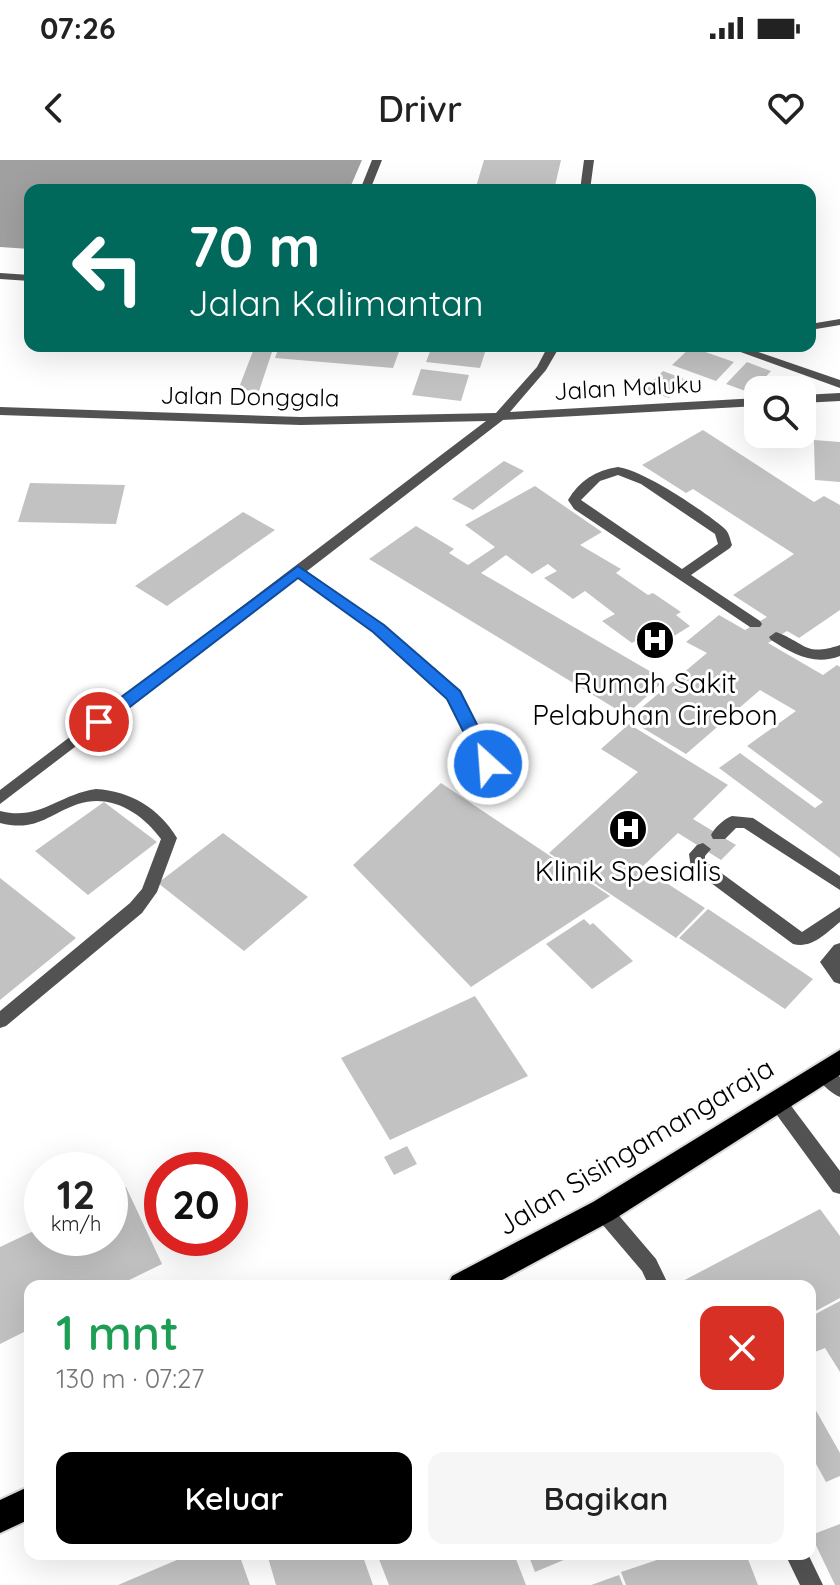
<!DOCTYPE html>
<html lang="id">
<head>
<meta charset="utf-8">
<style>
	:root { --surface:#fff; --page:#f6f6f6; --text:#222; --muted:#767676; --accent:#000 }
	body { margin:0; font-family:Quicksand,sans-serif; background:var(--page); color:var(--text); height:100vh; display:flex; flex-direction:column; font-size:30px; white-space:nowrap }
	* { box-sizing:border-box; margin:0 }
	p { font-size:26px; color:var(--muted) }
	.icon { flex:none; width:44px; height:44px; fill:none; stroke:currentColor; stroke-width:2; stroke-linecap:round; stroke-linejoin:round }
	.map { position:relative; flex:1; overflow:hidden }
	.sheet { position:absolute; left:24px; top:1120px; width:792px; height:280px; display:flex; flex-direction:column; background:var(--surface); border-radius:16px; box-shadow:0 8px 32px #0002 }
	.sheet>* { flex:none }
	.top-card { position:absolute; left:24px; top:24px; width:792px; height:168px; border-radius:16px; box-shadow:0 8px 32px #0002; background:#00695c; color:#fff; overflow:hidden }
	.fabs { position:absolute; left:744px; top:216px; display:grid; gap:16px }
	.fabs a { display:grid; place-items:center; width:72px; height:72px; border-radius:16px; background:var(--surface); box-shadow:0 8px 32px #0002; font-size:40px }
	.speed { position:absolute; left:24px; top:992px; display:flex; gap:16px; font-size:40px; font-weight:700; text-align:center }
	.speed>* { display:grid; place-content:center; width:104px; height:104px; border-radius:50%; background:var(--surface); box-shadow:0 8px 32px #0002; line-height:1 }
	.speed small { font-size:20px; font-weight:400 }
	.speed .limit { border:12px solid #d22; background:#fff; color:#111 }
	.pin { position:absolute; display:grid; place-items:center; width:68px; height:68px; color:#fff; margin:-34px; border:4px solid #fff; border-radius:50%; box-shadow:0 2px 8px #0007 }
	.me { position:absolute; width:88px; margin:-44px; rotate:334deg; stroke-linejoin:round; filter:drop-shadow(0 0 6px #0008) }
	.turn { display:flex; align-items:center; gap:28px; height:168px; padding:0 32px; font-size:36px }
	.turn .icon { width:104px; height:104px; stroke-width:2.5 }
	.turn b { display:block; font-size:56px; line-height:68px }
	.round { display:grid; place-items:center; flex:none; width:84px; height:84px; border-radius:16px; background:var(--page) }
	.summary { display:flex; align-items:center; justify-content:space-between; height:136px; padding:0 32px }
	h1 { font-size:48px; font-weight:600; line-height:60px; color:#1e9e55 }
	.primary-button { display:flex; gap:16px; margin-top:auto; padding:16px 32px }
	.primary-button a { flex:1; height:92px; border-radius:16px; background:var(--accent); color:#fff; font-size:32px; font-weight:600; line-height:92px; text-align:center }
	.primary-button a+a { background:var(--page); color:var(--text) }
	.status { display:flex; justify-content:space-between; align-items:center; height:56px; padding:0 40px; background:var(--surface); direction:ltr }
	.status svg { height:22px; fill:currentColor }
	header { display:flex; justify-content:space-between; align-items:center; height:104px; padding:0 32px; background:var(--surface); font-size:36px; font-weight:600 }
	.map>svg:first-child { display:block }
	.water { fill:#a0a0a0 }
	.building { fill:#c2c2c2 }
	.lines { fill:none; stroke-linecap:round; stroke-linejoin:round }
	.highway-casing { stroke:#dbdbdb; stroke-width:4 }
	.lane { fill:#525252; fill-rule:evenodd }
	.street { fill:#525252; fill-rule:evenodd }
	.highway { fill:#000; fill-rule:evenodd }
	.route { fill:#1a73e8; stroke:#114b97; stroke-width:2 }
	.labels { text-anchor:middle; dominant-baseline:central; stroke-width:6; stroke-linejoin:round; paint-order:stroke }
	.far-street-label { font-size:24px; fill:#000; stroke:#fff }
	.poi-label { font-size:28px; fill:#000; stroke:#fff }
	.street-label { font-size:28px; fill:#000; stroke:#fff }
</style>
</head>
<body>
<div class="status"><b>07:26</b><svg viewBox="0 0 49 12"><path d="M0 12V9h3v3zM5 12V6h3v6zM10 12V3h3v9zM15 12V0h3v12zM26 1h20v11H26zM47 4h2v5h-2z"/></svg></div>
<header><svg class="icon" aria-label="back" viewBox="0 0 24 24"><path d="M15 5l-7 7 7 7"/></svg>Drivr<svg class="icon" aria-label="heart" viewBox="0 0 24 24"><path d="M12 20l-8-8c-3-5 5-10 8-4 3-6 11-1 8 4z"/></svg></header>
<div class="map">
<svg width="840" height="1425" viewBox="0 0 840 1425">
	<rect width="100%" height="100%" fill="#fff"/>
	<!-- water -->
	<path class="water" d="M0 0H362L349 30H30V89L0 87Z"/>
	<!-- building -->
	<path class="building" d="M484 0H561L554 30H475Z
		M255 186H274L259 231 238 230Z
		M279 186H401L393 208 275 198Z
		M432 186H487L480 208 426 202Z
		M691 187 734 202 716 221 672 205Z
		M747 202 771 211 751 233 726 224Z
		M421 209 469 215 461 241 412 235Z
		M663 211 687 220 669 238 644 229Z
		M703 270 814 342 824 336 840 345V450L799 478 787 471 768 483 823 515 837 505 840 507V698L719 608 740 593 815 648 823 642 747 586 796 551 760 530 686 594 628 559 707 493 686 482 719 455 745 470 767 457 733 435 794 394 693 329 686 333 642 305Z
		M814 280 840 282V322L815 320Z
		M504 301 524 311 473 350 452 339Z
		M30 323 125 325 116 364 18 362Z
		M535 326 602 372 580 385 621 409 616 413 648 435 653 433 681 452 676 455 690 466 658 486 644 476 632 483 602 461 615 454 585 431 573 439 544 418 557 411 548 404 532 414 506 395 481 413 665 520 626 555 369 399 416 366 454 389 449 393 468 405 495 387 465 365Z
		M243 352 275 370 167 446 135 426Z
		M629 564 728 625 693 659 736 685 721 700 678 673 642 707 705 748 676 778 549 693 638 612 601 589Z
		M441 623 610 736 471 827 353 705Z
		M104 642 157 682 88 735 35 691Z
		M223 673 308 737 244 791 158 723Z
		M0 718 76 778 0 840Z
		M708 749 813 819 785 849 679 778Z
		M584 759 590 765 593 763 633 801 592 829 546 784Z
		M475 836 528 916 390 980 341 898Z
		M407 986 417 1004 394 1015 384 997Z
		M126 1027 162 1104 117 1126H30V1169L0 1184V1087L42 1067V1078H110V1034Z
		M820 1049 840 1076V1138L810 1154V1126L677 1124Z
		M840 1141V1212L825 1188 810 1194V1157Z
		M810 1240 840 1293V1316L826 1322 810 1293Z
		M840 1364V1425H835L811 1375Z
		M191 1394H239L250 1425H118Z
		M267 1394H362L373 1425H276Z
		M377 1394H514L526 1425H389Z
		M528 1394H578L535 1412Z
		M675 1394H746L758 1425H626L621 1412Z
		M619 1415 623 1425H591Z"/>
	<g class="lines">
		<defs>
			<path id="highway" d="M840 890V915L613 1060 491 1126H447L452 1116 593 1042Z
				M30 1326V1359L0 1373V1340Z"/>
		</defs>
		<!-- highway casing -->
		<use href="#highway" class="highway-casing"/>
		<!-- lane -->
		<path class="lane" d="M372 0H382L370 30H360Z
			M584 0H594L590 30H580Z
			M0 113 30 115V121L0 119Z
			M840 159V165L810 170V164Z
			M548 186H560L546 210 510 252 758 238V246L503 260 307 411 383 466 459 531 496 604 493 608H483L448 538 373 472 298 417 0 644V630L486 261 301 265 0 255V247L301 257 496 253 537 207Z
			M724 186H741L840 220V228Z
			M840 233V241L802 243V235Z
			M618 307C643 310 704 351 724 368 729 372 730 379 732 385L730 388 691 415 760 461 762 464 760 467H750L574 349 568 340C579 321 596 310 618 307ZM618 315 641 324 715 374 718 384 682 409 581 340 600 321Z
			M776 472C806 483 805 497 840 485V496C814 506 793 494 771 480L769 477Z
			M96 629C130 631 159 648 177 678L157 732 142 753 6 866 0 868V851L130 743 142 729 161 679C142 653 111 633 78 644 47 655 37 672 0 663V651C40 661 57 635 96 629Z
			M732 656 753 658 840 716V730L744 668H736L725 679H713L711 675C715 667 724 659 732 656Z
			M703 683 711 689 705 696V701L802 772 840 747V762C826 773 812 789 793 784L691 708 689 694 697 685Z
			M840 783V824L834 822 820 802 834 785Z
			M823 904 829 907 840 917V937C830 933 819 922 814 912L817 907Z
			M777 933 783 935 840 1011V1034L833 1032 771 947 768 941 771 935Z"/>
		<!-- street -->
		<path class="street" d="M603 1042 610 1045 656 1099 669 1126H649L642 1111 596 1057 594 1051 596 1045Z
			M785 1394H808L823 1425H800Z"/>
		<!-- highway -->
		<use href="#highway" class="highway"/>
	</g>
	<!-- route -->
	<path class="route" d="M298 406 384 465 460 531 497 604 494 609H482L447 539 373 472 298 418 105 566H93L91 562 93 558Z"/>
	<!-- icons -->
	<defs>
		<symbol id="hospital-disc" viewBox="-11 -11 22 22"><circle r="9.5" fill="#000" stroke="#fff"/><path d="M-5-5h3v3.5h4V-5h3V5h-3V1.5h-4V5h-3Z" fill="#fff"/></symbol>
	</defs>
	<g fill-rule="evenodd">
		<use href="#hospital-disc" x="633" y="458" width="44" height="44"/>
		<use href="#hospital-disc" x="606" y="647" width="44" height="44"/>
	</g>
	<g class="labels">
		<!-- far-street labels -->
		<g class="far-street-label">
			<text transform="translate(628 227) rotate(-3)">Jalan Maluku</text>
			<text transform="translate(250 236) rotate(1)">Jalan Donggala</text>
		</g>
		<!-- poi labels -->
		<g class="poi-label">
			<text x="655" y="522">Rumah Sakit<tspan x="655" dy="32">Pelabuhan Cirebon</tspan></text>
			<text x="628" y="710">Klinik Spesialis</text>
		</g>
		<!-- street labels -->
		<g class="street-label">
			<text transform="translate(635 986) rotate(-31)">Jalan Sisingamangaraja</text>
		</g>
	</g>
</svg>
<div class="fabs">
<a><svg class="icon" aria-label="search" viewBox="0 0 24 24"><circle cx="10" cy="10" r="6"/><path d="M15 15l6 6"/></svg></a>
</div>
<div class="speed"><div>12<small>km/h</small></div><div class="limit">20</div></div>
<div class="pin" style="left:99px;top:562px;background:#d93025"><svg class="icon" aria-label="arrive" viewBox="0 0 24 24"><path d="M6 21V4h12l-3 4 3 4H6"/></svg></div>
<svg class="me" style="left:488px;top:604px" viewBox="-20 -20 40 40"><circle r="17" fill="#1a73e8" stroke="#fff" stroke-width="3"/><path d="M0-11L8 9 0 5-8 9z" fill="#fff"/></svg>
<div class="top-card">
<div class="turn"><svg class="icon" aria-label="left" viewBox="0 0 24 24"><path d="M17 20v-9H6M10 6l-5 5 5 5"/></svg><div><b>70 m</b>Jalan Kalimantan</div></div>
</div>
<section class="sheet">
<div class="summary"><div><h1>1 mnt</h1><p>130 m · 07:27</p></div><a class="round" style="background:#d93025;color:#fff"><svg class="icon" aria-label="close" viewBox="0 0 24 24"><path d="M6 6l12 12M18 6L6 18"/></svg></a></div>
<div class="primary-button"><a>Keluar</a><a>Bagikan</a></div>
</section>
</div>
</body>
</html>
